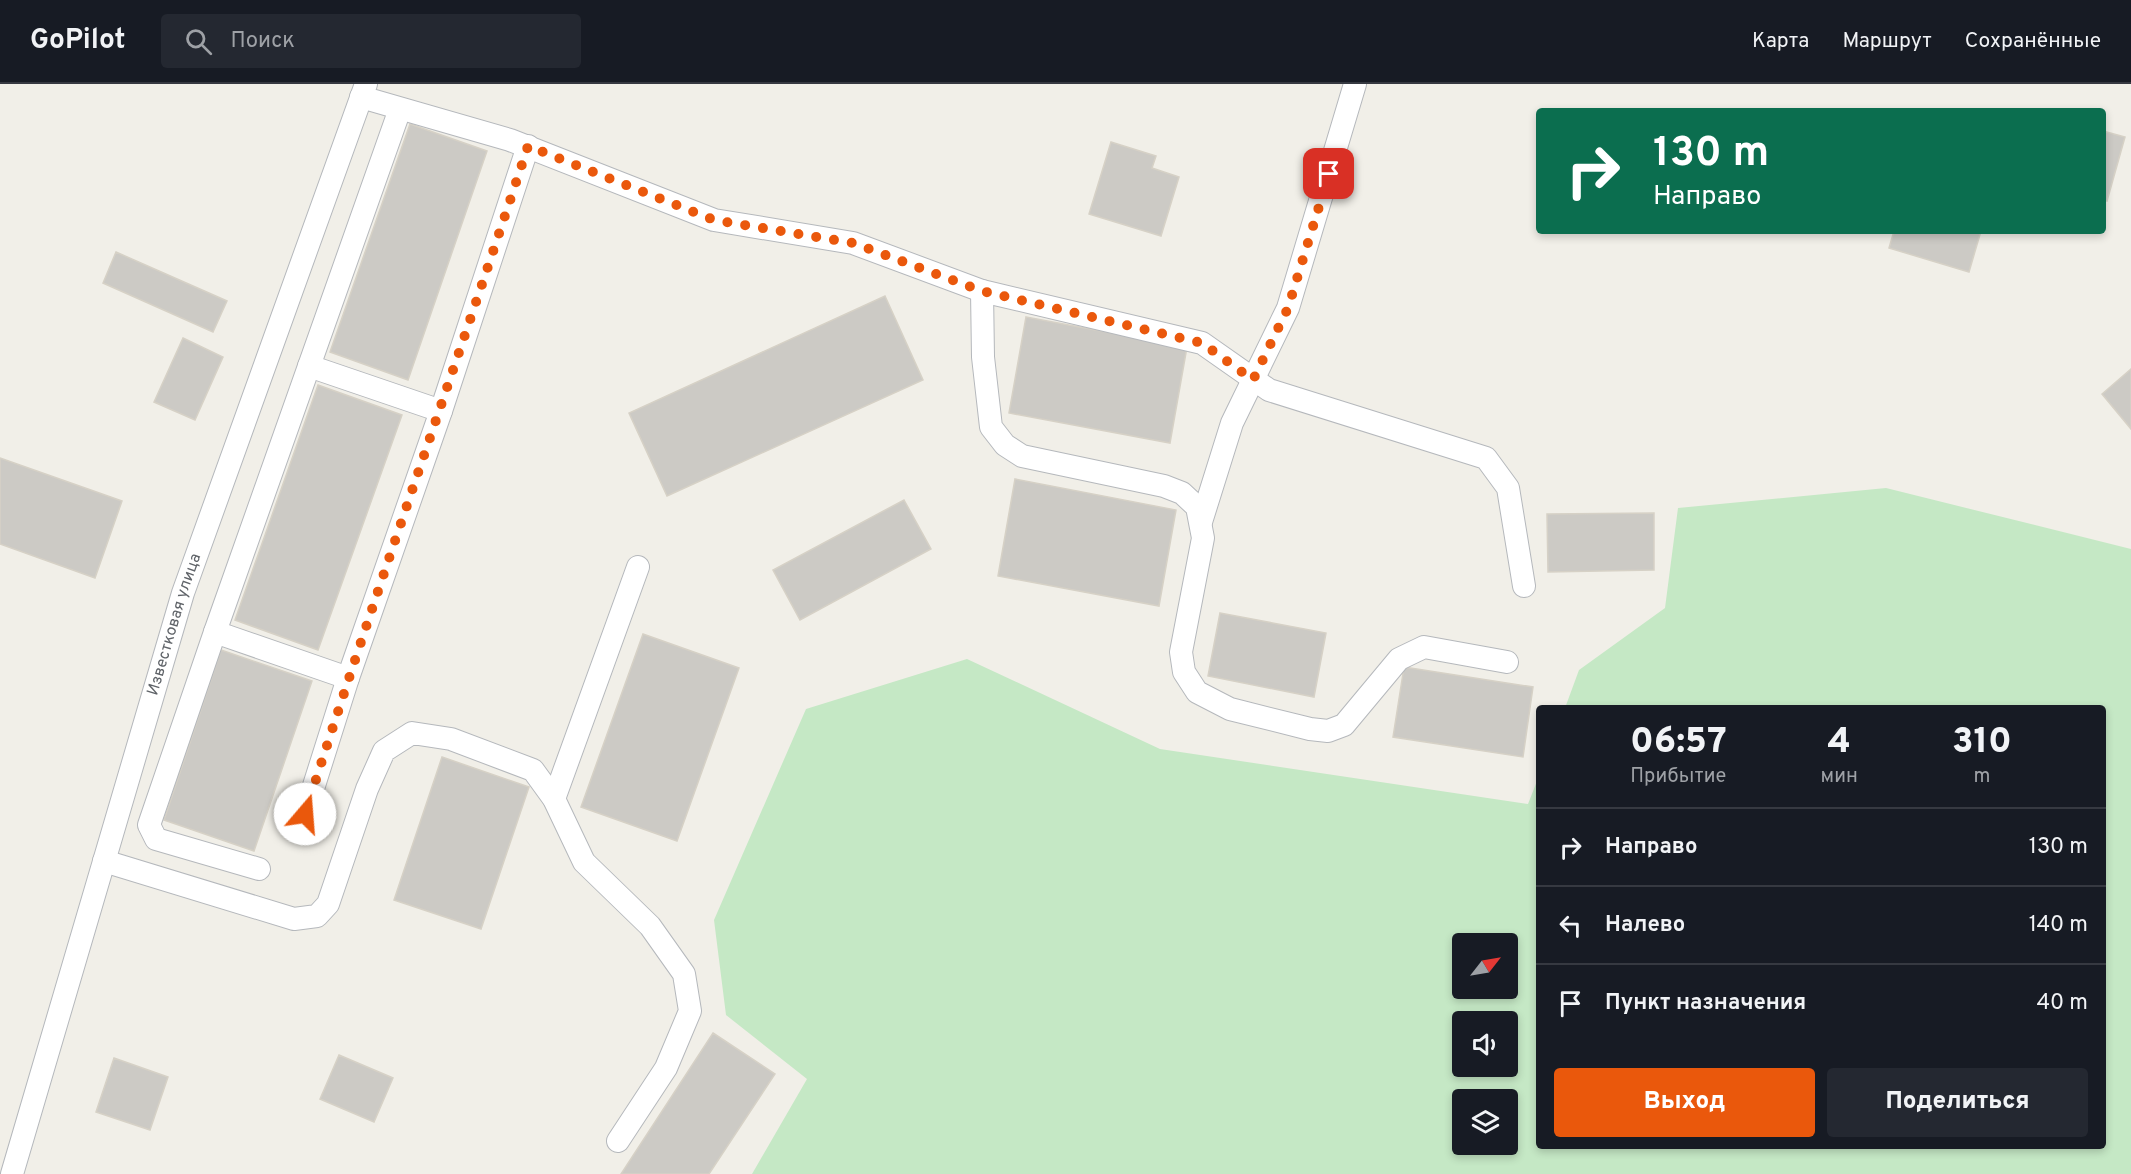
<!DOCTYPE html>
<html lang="ru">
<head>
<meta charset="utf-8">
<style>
	:root { --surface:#171b24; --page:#242831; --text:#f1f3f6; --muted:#9ea1a6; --line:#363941; --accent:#ea580c }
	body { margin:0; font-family:Overpass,sans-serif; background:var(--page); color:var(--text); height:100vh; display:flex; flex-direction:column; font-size:22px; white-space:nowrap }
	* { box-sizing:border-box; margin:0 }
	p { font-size:20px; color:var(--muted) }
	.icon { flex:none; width:33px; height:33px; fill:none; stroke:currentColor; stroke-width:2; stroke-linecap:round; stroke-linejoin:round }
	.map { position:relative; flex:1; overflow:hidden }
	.details { position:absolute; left:1536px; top:621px; width:570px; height:444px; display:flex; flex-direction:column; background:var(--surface); border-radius:6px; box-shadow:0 3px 9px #0003 }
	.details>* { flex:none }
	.banner { position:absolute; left:1536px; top:24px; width:570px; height:126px; border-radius:6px; box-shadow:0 3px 9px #0003; background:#0b6e4f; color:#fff; overflow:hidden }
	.needle { width:39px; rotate:59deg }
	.fabs { position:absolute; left:1452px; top:849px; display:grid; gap:12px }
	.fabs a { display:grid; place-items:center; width:66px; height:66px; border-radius:6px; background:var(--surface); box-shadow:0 3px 9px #0003; font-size:30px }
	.pin { position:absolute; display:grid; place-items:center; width:51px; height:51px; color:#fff; margin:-26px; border-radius:12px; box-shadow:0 3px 9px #0006 }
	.me { position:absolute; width:66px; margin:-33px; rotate:18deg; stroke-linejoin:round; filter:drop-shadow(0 0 4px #0008) }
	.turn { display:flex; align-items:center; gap:21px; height:126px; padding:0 18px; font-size:27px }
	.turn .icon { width:78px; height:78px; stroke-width:2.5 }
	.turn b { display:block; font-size:42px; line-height:51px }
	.eta { display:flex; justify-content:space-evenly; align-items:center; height:102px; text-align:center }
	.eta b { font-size:36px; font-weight:800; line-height:42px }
	.primary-button { display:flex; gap:12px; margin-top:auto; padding:12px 18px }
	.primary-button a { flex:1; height:69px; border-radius:6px; background:var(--accent); color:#fff; font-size:24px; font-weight:800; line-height:69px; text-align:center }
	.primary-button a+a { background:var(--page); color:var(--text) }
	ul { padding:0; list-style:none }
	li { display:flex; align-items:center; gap:18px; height:78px; padding:0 18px; border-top:2px solid var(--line) }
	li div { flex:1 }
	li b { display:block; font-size:22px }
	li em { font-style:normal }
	header { display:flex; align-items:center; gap:36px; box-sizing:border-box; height:84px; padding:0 30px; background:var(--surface); border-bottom:2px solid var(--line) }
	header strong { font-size:28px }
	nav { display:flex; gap:33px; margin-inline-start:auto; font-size:21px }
	.search { width:420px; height:54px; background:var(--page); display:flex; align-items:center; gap:15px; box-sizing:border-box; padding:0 21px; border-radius:6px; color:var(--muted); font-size:22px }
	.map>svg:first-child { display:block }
	.green { fill:#c5e8c5; fill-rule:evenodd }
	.building { fill:#cccac5; stroke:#d6d1c6; stroke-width:1.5 }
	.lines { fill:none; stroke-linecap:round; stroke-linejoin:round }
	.service-casing { stroke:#b5b8bc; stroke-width:24 }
	.service { stroke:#fff; stroke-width:22 }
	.route { stroke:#ea580c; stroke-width:10; stroke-dasharray:0 18 }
	.labels { text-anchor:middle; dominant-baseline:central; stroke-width:4.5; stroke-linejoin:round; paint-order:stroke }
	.street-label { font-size:16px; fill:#5f6368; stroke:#fff }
</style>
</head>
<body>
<header>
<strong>GoPilot</strong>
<div class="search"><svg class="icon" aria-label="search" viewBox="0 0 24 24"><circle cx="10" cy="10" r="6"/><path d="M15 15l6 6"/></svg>Поиск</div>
<nav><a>Карта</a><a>Маршрут</a><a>Сохранённые</a></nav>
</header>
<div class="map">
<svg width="2131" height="1090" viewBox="0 0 2131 1090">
	<rect width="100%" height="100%" fill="#f1efe8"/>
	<!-- green -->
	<path class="green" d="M1886 404 2131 465V1090H752L807 995 726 931 714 836 806 625 967 575 1160 665 1528 720 1539 692V1062H2103V624H1565L1579 586 1665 524 1678 424ZM1462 860H1508V904H1462ZM1462 938H1508V982H1462ZM1462 1016H1508V1060H1462Z"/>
	<!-- building -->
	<path class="building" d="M410 40 487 67 408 296 330 268Z
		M2103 47 2125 53 2107 117 2103 116Z
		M1111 58 1156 72 1152 84 1179 93 1161 152 1089 130Z
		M1894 147H1981L1969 188 1889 164Z
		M116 168 227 217 213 248 103 199Z
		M885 212 923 296 667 412 629 329Z
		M1026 233 1187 263 1170 359 1009 329Z
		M183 254 223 273 195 336 154 318Z
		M2131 285V345L2102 310Z
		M318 301 402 331 318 566 235 536Z
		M0 374 122 417 95 494 0 460Z
		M1015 395 1176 426 1159 522 998 492Z
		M904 416 931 465 800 536 773 486Z
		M1654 429V486L1548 488 1547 430Z
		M1220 529 1326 549 1314 613 1208 592Z
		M643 550 739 584 677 757 581 723Z
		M221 566 312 597 254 767 164 736Z
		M1404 583 1533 603 1523 673 1393 653Z
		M442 673 529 703 481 845 394 816Z
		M713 949 775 990 709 1090H621Z
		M339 971 393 994 374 1038 320 1015Z
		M114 974 168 993 150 1046 96 1028Z"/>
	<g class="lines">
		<defs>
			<g id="service">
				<path d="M361 13 510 56 714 136 853 159 982 207 1202 259 1269 306 1486 374 1508 404 1524 502"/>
				<path d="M982 207 983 273 991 343 1005 361 1022 372 1164 402 1182 409 1197 423 1203 454 1181 568 1184 588 1197 608 1230 625 1310 645 1328 647 1344 641 1399 575 1424 563 1507 578"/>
				<path d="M309 282 441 327"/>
				<path d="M1201 438 1232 339 1288 224 1355 0"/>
				<path d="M215 548 348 594"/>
				<path d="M554 715 638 483"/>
				<path d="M305 730 348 594 441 327 528 62"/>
				<path d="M104 777 294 835 317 832 328 820 367 705 384 667 412 649 451 655 533 686 554 715 584 778 650 842 684 890 690 927 666 984 618 1057"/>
				<path d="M259 785 156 755 149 741 215 548 400 25"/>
				<path id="s1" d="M12 1090 183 509 366 0"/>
			</g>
		</defs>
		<!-- service casing -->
		<use href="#service" class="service-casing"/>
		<!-- service -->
		<use href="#service" class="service"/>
	</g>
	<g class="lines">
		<!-- route -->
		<path class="route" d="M305 730C376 506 455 285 528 62L714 136 853 159 982 207 1202 259 1253 296 1288 224 1329 90"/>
	</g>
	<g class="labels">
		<!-- street labels -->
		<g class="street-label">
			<text stroke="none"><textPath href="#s1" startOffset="573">Известковая улица</textPath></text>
		</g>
	</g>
</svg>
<div class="fabs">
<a><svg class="needle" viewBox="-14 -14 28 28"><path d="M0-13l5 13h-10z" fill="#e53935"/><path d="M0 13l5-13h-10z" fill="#9ea1a6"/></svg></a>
<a><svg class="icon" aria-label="sound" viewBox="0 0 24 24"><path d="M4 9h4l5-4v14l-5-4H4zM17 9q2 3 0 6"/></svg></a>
<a><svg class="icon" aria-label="layers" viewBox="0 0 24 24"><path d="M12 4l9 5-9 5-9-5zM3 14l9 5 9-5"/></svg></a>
</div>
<div class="pin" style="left:1329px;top:90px;background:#d93025"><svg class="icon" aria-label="arrive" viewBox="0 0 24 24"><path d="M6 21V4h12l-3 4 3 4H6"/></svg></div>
<svg class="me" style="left:305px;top:730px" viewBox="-20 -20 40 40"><circle r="19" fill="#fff"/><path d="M0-13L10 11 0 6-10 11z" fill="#ea580c"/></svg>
<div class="banner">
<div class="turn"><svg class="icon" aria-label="right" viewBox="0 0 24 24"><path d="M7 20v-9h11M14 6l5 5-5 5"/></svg><div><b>130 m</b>Направо</div></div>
</div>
<section class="details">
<div class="eta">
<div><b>06:57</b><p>Прибытие</p></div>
<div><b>4</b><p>мин</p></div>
<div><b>310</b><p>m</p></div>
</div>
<ul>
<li><svg class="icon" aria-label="right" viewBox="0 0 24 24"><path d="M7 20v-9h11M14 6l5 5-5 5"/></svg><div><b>Направо</b></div><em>130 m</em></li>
<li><svg class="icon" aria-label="left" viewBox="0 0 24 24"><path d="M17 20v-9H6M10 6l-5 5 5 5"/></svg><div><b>Налево</b></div><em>140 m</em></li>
<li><svg class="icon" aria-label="arrive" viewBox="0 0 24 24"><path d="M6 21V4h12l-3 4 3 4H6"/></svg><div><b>Пункт назначения</b></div><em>40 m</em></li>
</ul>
<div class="primary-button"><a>Выход</a><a>Поделиться</a></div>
</section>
</div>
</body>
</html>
